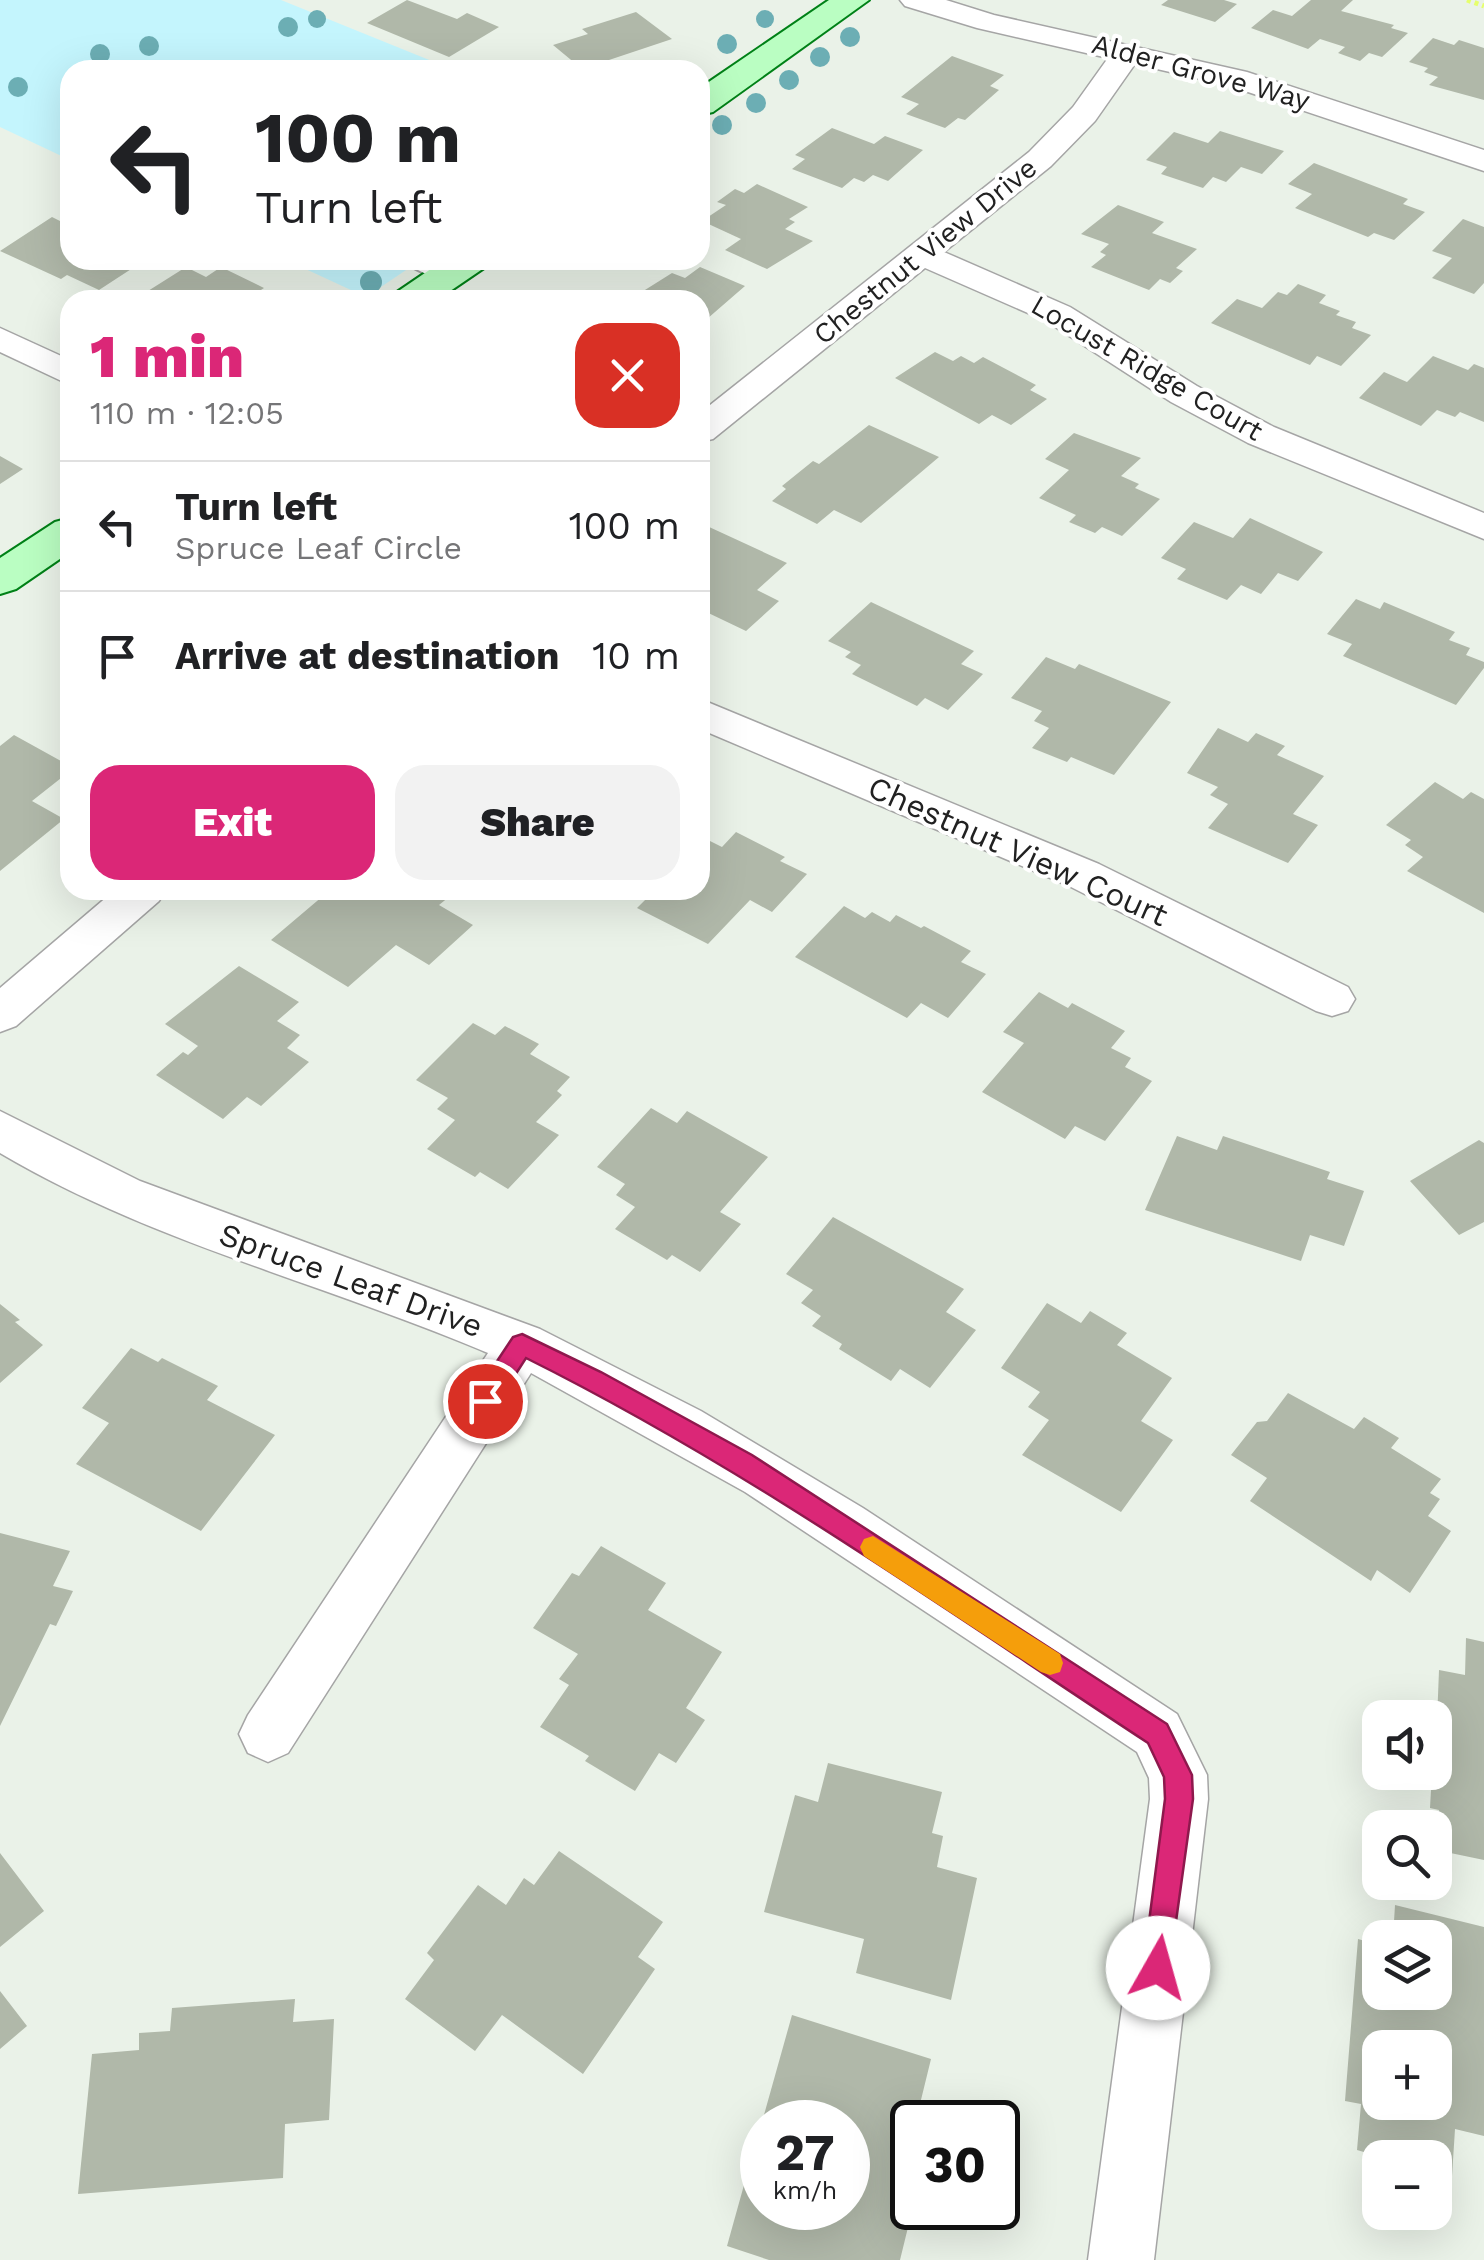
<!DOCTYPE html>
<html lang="en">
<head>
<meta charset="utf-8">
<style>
	:root { --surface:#fff; --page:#f2f2f2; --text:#202124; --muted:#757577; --line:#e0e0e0; --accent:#db2777 }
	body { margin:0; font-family:"Work Sans",sans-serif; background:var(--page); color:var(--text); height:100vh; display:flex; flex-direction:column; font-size:38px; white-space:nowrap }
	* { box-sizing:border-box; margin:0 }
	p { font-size:32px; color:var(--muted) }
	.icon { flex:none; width:55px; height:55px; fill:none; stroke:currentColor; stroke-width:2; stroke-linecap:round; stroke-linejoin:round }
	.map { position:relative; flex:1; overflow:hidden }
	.sheet { position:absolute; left:60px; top:290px; width:650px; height:610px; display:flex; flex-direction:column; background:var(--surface); border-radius:30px; box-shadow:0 10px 40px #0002 }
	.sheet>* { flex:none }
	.banner { position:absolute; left:60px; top:60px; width:650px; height:210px; border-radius:30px; box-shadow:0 10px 40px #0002; background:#fff; color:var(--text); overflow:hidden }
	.tools { position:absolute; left:1362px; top:1700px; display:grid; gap:20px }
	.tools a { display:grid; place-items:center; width:90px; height:90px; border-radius:20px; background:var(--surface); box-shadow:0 10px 40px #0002; font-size:50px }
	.speed { position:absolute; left:740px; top:2100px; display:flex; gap:20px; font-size:50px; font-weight:700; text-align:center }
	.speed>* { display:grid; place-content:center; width:130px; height:130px; border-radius:50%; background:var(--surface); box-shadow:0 10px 40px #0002; line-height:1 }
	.speed small { font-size:25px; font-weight:400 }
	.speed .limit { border:5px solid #111; border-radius:15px; background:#fff; color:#111 }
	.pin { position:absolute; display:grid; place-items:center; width:85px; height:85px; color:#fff; margin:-42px; border:5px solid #fff; border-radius:50%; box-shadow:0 2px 10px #0007 }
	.me { position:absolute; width:110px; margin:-55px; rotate:7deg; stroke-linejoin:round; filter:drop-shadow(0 0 8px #0008) }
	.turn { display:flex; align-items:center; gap:35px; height:210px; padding:0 30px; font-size:45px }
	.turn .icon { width:130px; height:130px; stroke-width:2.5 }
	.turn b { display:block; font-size:70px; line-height:85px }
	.round { display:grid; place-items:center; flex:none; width:105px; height:105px; border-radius:30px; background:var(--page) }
	.overview { display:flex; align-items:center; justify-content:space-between; height:170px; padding:0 30px }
	h1 { font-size:60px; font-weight:800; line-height:75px; color:var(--accent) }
	.button { display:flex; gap:20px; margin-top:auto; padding:20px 30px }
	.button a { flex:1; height:115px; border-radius:30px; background:var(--accent); color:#fff; font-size:40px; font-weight:800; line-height:115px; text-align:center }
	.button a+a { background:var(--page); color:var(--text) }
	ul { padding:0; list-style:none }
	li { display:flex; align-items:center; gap:30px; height:130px; padding:0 30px; border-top:2px solid var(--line) }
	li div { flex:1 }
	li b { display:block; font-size:38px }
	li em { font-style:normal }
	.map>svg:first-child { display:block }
	.park { fill:#c4f5fd }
	.building { fill:#b0b8a9; fill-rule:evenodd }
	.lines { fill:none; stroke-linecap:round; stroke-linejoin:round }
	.lane-casing { stroke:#a5a5a5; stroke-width:4 }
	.street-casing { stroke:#a5a5a5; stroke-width:3 }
	.secondary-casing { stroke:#008117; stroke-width:4 }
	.path { stroke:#e6ff6c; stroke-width:5; stroke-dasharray:4 4; stroke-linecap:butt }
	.lane { fill:#fff; fill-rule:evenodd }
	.street { fill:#fff; fill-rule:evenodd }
	.secondary { fill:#bafec2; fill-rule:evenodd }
	.tree { fill:#6caeb4 }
	.route { fill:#db2777; stroke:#8e194d; stroke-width:2.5 }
	.slow { fill:#f59e0b }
	.labels { text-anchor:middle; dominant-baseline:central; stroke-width:8; stroke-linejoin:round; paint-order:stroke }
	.far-street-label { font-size:28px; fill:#212121; stroke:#fff }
	.street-label { font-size:32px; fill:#212121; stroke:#fff }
</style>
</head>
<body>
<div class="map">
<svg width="1484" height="2260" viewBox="0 0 1484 2260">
	<rect width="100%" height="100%" fill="#eaf2e8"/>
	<!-- park -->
	<path class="park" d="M0 0H281L454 70H70V160L0 127Z
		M286 260H421L366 297Z"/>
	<!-- building -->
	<path class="building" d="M407 0 457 19 467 13 499 27 449 57 367 23Z
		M1168 0H1224L1237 4 1215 22 1161 5Z
		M1311 0H1353L1341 11 1394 25 1391 28 1408 33 1382 57 1369 53 1360 61 1338 53 1345 47 1320 39 1308 49 1251 28 1273 10 1292 16Z
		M636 12 672 39 582 69 553 45 588 34 582 29Z
		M1433 38 1454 45 1459 40 1484 48V100L1429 85 1438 77 1424 72 1428 68 1409 62Z
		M952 56 1004 75 990 86 999 90 965 120 958 118 945 128 906 114 919 104 901 97Z
		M832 128 874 144 885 136 923 150 888 181 873 175 864 182 854 178 842 188 792 169 805 159 795 155Z
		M1220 131 1284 151 1262 174 1241 167 1226 182 1213 177 1203 188 1161 174 1167 167 1146 160 1174 132 1208 143Z
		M1314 163 1408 199 1403 204 1425 212 1394 240 1374 233 1368 237 1295 208 1312 194 1288 184Z
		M757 184 808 207 789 219 795 222 785 229 813 241 767 269 725 250 741 239 702 221 726 205 717 202 735 189 744 193Z
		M1118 205 1164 222 1152 233 1197 249 1176 268 1183 271 1170 283 1160 279 1149 290 1091 267 1106 255 1100 252 1109 244 1081 234Z
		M52 217 70 226V260H145L99 290 67 275 61 279 0 251Z
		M1463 219 1484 227V283L1474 294 1432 278 1452 258 1432 251Z
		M186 267 206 277 221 267 264 288 250 297 256 300H148L140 296Z
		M700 267 745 286 700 325V300H629L672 273 685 278Z
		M1298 284 1326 295 1319 303 1340 311 1336 315 1356 322 1352 328 1371 335 1341 366 1317 356 1310 365 1211 323 1237 299 1262 308 1278 292 1287 295Z
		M935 352 953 361 961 356 974 363 983 357 1036 385 1030 390 1047 399 1011 425 992 415 979 424 895 378Z
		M1433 356 1468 370 1474 364 1484 368V422L1460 412 1455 417 1437 410 1421 426 1359 398 1384 372 1407 382Z
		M869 425 939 457 861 523 834 510 817 524 772 501 786 489 782 486 813 461 819 464Z
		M1074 433 1141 458 1121 476 1139 484 1135 488 1160 499 1122 536 1102 527 1095 533 1069 522 1076 515 1039 498 1069 470 1045 459Z
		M0 456 23 469 0 484Z
		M1250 518 1323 552 1298 581 1278 573 1261 594 1241 585 1227 600 1177 579 1186 569 1161 558 1194 522 1233 538Z
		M707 526 787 563 757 590 779 601 746 631 700 609V532Z
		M1356 599 1380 609 1384 602 1455 632 1449 640 1470 648 1466 655 1484 662V668L1456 705 1343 656 1352 644 1327 634Z
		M871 602 974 651 961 664 983 674 948 710 925 698 917 706 852 674 861 665 845 657 851 652 828 641Z
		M1046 657 1075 669 1079 664 1171 702 1114 775 1071 757 1067 762 1032 748 1049 728 1034 721 1042 711 1011 698Z
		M1218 728 1248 742 1256 733 1285 746 1277 755 1324 776 1293 814 1318 825 1288 863 1208 828 1228 804 1210 795 1218 787 1187 773Z
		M14 735 70 766V771L32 801 64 819 0 871V746Z
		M1435 782 1463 799 1471 792 1484 799V913L1407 871 1423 857 1405 845 1411 840 1386 825Z
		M736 832 785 857 780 861 807 874 772 912 750 900 708 944 637 908 647 898 633 890H700V842L704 838 722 847Z
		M330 890H452L455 892 439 905 473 925 429 965 396 945 348 987 271 940Z
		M844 906 865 918 872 912 890 922 896 915 921 928 924 926 971 951 961 962 986 974 948 1018 921 1003 907 1018 795 957Z
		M239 966 299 1002 277 1021 300 1035 287 1048 309 1062 261 1106 247 1097 223 1119 156 1075 183 1052 188 1055 198 1046 165 1024Z
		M1039 992 1068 1008 1072 1003 1125 1031 1111 1048 1131 1058 1125 1067 1152 1081 1105 1141 1075 1126 1065 1139 982 1092 1024 1043 1003 1032Z
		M473 1023 495 1035 505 1026 539 1044 530 1054 570 1077 557 1091 562 1095 536 1122 559 1135 508 1189 480 1172 475 1177 427 1149 455 1120 437 1109 448 1098 416 1080Z
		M651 1108 677 1123 687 1111 768 1157 720 1212 741 1224 700 1272 672 1255 667 1260 615 1229 635 1207 616 1195 625 1184 597 1167Z
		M1177 1136 1217 1150 1223 1136 1330 1172 1327 1179 1364 1191 1344 1246 1310 1235 1301 1261 1145 1210Z
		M1479 1140 1484 1143V1222L1459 1235 1410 1181Z
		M833 1217 964 1289 946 1312 976 1330 930 1388 900 1369 891 1381 839 1349 842 1344 812 1326 821 1316 801 1303 813 1290 786 1274Z
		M1047 1303 1081 1323 1090 1311 1127 1333 1117 1345 1172 1378 1141 1421 1173 1440 1121 1512 1022 1455 1049 1420 1028 1407 1040 1392 1001 1368Z
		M0 1304 20 1320 15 1322 43 1345 0 1383Z
		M131 1348 158 1362 162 1358 218 1386 207 1400 275 1435 201 1531 76 1464 109 1423 82 1408Z
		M1288 1393 1354 1429 1364 1417 1399 1438 1391 1448 1441 1479 1430 1493 1440 1499 1428 1516 1451 1531 1410 1593 1377 1570 1371 1581 1250 1501 1267 1478 1231 1455 1257 1422 1267 1421Z
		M0 1533 70 1551 53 1586 73 1591 56 1626 50 1624 0 1726Z
		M601 1546 666 1583 648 1610 722 1652 686 1708 705 1720 676 1763 659 1753 635 1791 585 1761 589 1756 540 1727 569 1685 559 1679 578 1654 533 1628 572 1573 579 1576Z
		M1466 1638 1484 1642V1860L1436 1850 1439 1810 1430 1808 1432 1772H1435L1439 1670 1465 1675Z
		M828 1763 942 1792 932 1833 943 1836 937 1867 977 1878 951 2000 856 1973 864 1939 764 1912 795 1795 818 1802Z
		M559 1851 663 1922 638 1957 655 1969 583 2074 502 2015 475 2051 405 1999 434 1960 427 1953 478 1885 506 1905 524 1878 534 1885Z
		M0 1853 44 1911 0 1947Z
		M1395 1905 1484 1927V2136L1455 2129 1452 2176 1435 2171V2158H1384L1357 2150 1361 2104 1345 2101 1358 1939 1380 1945V1992H1435V1938H1393ZM1380 2048H1435V2102H1380Z
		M0 1991 27 2026 0 2049Z
		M295 1999 293 2022 334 2019 329 2120 285 2124 283 2178 78 2194 92 2054 139 2050V2033L170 2031 172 2008Z
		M792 2015 931 2059 895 2206 912 2211 900 2260H769L727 2246 761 2124 762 2208H848V2122H762Z"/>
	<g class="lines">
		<defs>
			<path id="lane" d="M398 260H419L452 277 438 280Z"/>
			<path id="street" d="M900 0H946L994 15 1247 72 1484 150V171L1227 85 1135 64 1095 121 1051 166 944 252 1070 307 1197 386 1274 427 1484 513V539L1248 443 1171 402 1046 321 925 268 713 439 700 442V413L1029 152 1073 107 1108 58 977 28 905 6Z
				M0 328 70 360V385L0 352Z
				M700 699 1099 864 1348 987 1355 999 1348 1011 1332 1016 1316 1011 1069 886 700 729Z
				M115 890H166L159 901 16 1026 0 1032V988Z
				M0 1111 140 1181 540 1329 701 1411 863 1508 1177 1714 1207 1775 1208 1799 1154 2260H1088L1150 1799 1149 1778 1137 1752 745 1492 531 1373 288 1753 268 1762 248 1753 239 1734 248 1715 488 1353C326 1284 152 1243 0 1153Z"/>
			<path id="secondary" d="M829 0H869L713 112 700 115V88Z
				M444 260H489L484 268 437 300H391L397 292Z
				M70 518V552L16 589 0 594V558L55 522Z"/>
		</defs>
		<!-- lane casing -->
		<use href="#lane" class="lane-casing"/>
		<!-- street casing -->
		<use href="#street" class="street-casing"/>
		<!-- secondary casing -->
		<use href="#secondary" class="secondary-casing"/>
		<!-- path -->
		<path class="path" d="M1467 0 1484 6"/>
		<!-- lane -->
		<use href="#lane" class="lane"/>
		<!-- street -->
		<use href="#street" class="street"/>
		<!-- secondary -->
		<use href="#secondary" class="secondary"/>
	</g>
	<!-- trees -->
	<g class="tree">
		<circle cx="317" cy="19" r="9"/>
		<circle cx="765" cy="19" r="9"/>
		<circle cx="288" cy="27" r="10"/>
		<circle cx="850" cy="37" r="10"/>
		<circle cx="727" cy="44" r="10"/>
		<circle cx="149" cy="46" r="10"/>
		<circle cx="100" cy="54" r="10"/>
		<circle cx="820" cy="57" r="10"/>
		<circle cx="789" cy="80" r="10"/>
		<circle cx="18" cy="87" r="10"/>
		<circle cx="756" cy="103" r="10"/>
		<circle cx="722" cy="125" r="10"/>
		<circle cx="371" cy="282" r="11"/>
	</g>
	<!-- route -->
	<path class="route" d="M522 1334 601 1372 752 1455 1167 1724 1192 1775 1193 1799 1168 1979 1158 1983 1147 1979 1143 1968 1165 1799 1164 1777 1148 1743C944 1609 745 1467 526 1358L494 1408 485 1412 476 1408 472 1401 476 1393 513 1337Z"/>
	<!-- slow -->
	<path class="slow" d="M873 1536 1060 1654 1063 1663 1060 1672 1050 1675 1041 1672 864 1556 860 1547 864 1539Z"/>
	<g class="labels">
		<!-- far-street labels -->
		<g class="far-street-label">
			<text transform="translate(1201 72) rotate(15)">Alder Grove Way</text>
			<text transform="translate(925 251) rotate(-39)">Chestnut View Drive</text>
			<text transform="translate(1147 368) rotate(30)">Locust Ridge Court</text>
		</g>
		<!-- street labels -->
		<g class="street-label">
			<text transform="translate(1018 851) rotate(24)">Chestnut View Court</text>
			<text transform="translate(351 1280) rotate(20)">Spruce Leaf Drive</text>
		</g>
	</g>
</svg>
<div class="tools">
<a><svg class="icon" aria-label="sound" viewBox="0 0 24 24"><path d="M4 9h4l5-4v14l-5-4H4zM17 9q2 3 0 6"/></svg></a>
<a><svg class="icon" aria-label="search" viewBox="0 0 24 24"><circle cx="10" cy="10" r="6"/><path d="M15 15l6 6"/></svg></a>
<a><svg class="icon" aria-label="layers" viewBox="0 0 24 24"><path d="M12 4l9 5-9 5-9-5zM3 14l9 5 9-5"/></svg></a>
<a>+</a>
<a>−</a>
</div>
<div class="speed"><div>27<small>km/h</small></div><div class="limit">30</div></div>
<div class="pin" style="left:485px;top:1401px;background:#d93025"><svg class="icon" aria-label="arrive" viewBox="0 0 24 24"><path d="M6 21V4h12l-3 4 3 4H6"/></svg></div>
<svg class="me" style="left:1158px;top:1968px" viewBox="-20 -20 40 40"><circle r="19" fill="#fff"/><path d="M0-13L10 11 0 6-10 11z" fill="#db2777"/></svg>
<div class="banner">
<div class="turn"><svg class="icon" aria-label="left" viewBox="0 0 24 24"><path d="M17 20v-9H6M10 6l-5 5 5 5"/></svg><div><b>100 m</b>Turn left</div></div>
</div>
<section class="sheet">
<div class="overview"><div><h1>1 min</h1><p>110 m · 12:05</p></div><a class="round" style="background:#d93025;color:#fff"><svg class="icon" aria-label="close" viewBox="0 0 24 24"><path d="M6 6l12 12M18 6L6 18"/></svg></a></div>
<ul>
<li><svg class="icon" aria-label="left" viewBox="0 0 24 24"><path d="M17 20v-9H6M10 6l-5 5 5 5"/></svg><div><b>Turn left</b><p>Spruce Leaf Circle</p></div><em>100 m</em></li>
<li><svg class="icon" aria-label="arrive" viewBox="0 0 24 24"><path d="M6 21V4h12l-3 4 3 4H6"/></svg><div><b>Arrive at destination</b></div><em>10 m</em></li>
</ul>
<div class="button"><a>Exit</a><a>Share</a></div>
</section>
</div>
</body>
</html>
